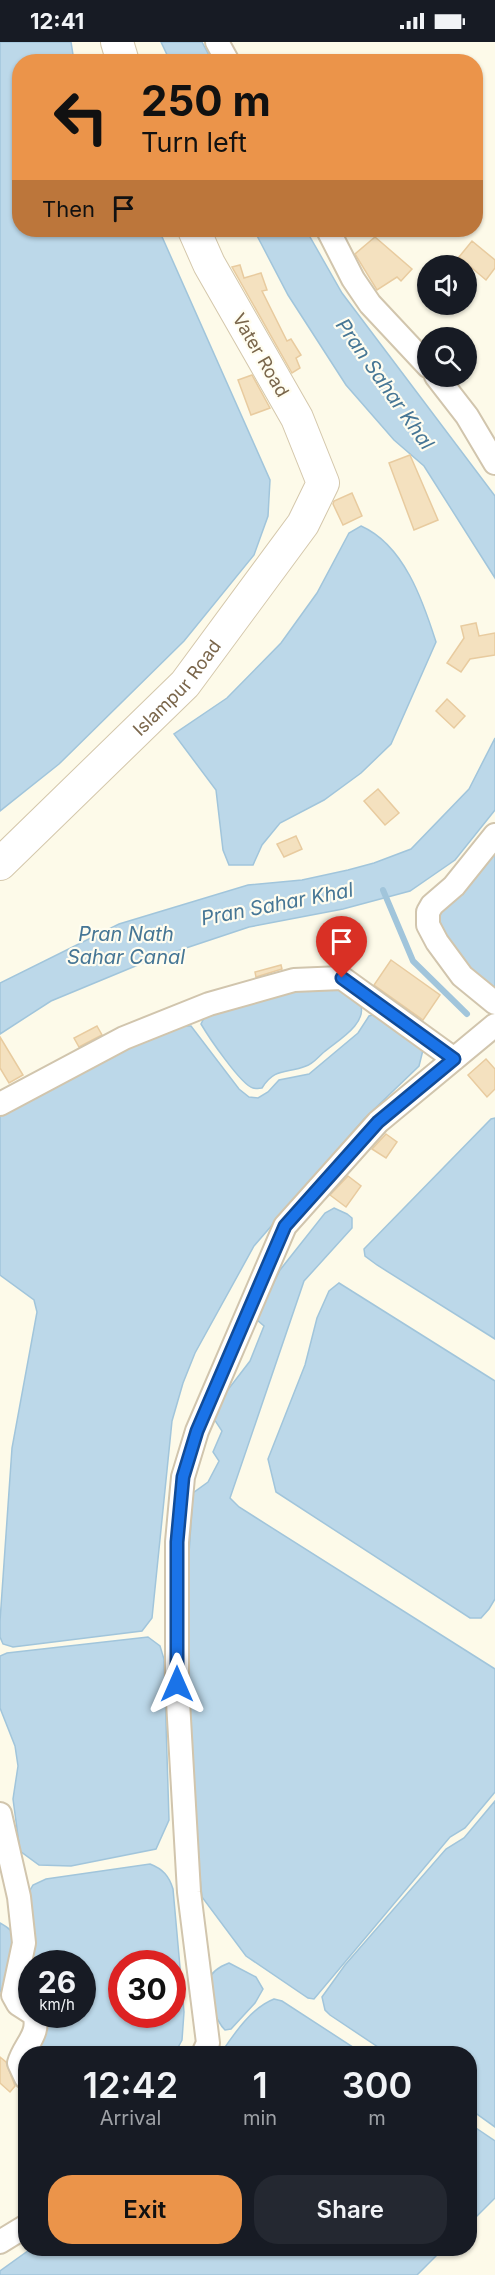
<!DOCTYPE html>
<html lang="en">
<head>
<meta charset="utf-8">
<style>
	:root { --surface:#171b24; --page:#242831; --text:#f1f3f6; --muted:#9ea1a6; --accent:#eb944a }
	body { margin:0; font-family:Inter,sans-serif; background:var(--page); color:var(--text); height:100vh; display:flex; flex-direction:column; font-size:22px; white-space:nowrap }
	* { box-sizing:border-box; margin:0 }
	p { font-size:20px; color:var(--muted) }
	.icon { flex:none; width:33px; height:33px; fill:none; stroke:currentColor; stroke-width:2; stroke-linecap:round; stroke-linejoin:round }
	.map { position:relative; flex:1; overflow:hidden }
	.drawer { position:absolute; left:18px; top:2004px; width:459px; height:210px; display:flex; flex-direction:column; background:var(--surface); border-radius:24px; box-shadow:0 2px 4px #0004 }
	.drawer>* { flex:none }
	.banner { position:absolute; left:12px; top:12px; width:471px; height:183px; border-radius:24px; box-shadow:0 2px 4px #0004; background:#eb944a; color:#111; overflow:hidden }
	.buttons { position:absolute; left:417px; top:213px; display:grid; gap:12px }
	.buttons a { display:grid; place-items:center; width:60px; height:60px; border-radius:50%; background:var(--surface); box-shadow:0 2px 4px #0004; font-size:30px }
	.speed { position:absolute; left:18px; top:1908px; display:flex; gap:12px; font-size:30px; font-weight:700; text-align:center }
	.speed>* { display:grid; place-content:center; width:78px; height:78px; border-radius:50%; background:var(--surface); box-shadow:0 2px 4px #0004; line-height:1 }
	.speed small { font-size:15px; font-weight:400 }
	.speed .limit { border:9px solid #d22; background:#fff; color:#111 }
	.pin { position:absolute; display:grid; place-items:center; width:51px; height:51px; color:#fff; margin:-62px -26px; border-radius:50% 50% 50% 0; rotate:-45deg; box-shadow:0 0 6px #0007 }
	.pin .icon { rotate:45deg }
	.me { position:absolute; width:66px; margin:-33px; rotate:0deg; stroke-linejoin:round; filter:drop-shadow(0 0 4px #0008) }
	.turn { display:flex; align-items:center; gap:21px; height:126px; padding:0 30px; font-size:27px }
	.turn .icon { width:78px; height:78px; stroke-width:2.5 }
	.turn b { display:block; font-size:42px; line-height:51px }
	.then { display:flex; align-items:center; height:57px; padding:0 30px; background:#0003; gap:12px; font-size:22px }
	.eta { display:flex; justify-content:space-evenly; align-items:center; height:102px; text-align:center }
	.eta b { font-size:36px; font-weight:600; line-height:42px }
	.button { display:flex; gap:12px; margin-top:auto; padding:12px 30px }
	.button a { flex:1; height:69px; border-radius:24px; background:var(--accent); color:#111; font-size:24px; font-weight:600; line-height:69px; text-align:center }
	.button a+a { background:var(--page); color:var(--text) }
	.status { display:flex; justify-content:space-between; align-items:center; height:42px; padding:0 30px; background:var(--surface); direction:ltr }
	.status svg { height:16px; fill:currentColor }
	.map>svg:first-child { display:block }
	.water { fill:#bcd8e9; stroke:#a1c5db; stroke-width:1.5; fill-rule:evenodd }
	.lines { fill:none; stroke-linecap:round; stroke-linejoin:round }
	.stream { stroke:#a1c5db; stroke-width:6 }
	.building { fill:#f4e1bf; stroke:#e8cb9f; stroke-width:1.5 }
	.street-casing { stroke:#d1c5ad; stroke-width:26 }
	.secondary-casing { stroke:#d4c7ab; stroke-width:34 }
	.street { stroke:#fff; stroke-width:22 }
	.secondary { stroke:#fff; stroke-width:32 }
	.route-casing { stroke:#114b97; stroke-width:15 }
	.route { stroke:#1a73e8; stroke-width:10 }
	.labels { text-anchor:middle; dominant-baseline:central; stroke-width:4.5; stroke-linejoin:round; paint-order:stroke }
	.street-label { font-size:18px; fill:#7a664b; stroke:#fffdf0 }
	.water-label { font-size:20px; font-style:italic; fill:#467695; stroke:#fffdf0 }
</style>
</head>
<body>
<div class="status"><b>12:41</b><svg viewBox="0 0 49 12"><path d="M0 12V9h3v3zM5 12V6h3v6zM10 12V3h3v9zM15 12V0h3v12zM26 1h20v11H26zM47 4h2v5h-2z"/></svg></div>
<div class="map">
<svg width="495" height="2233" viewBox="0 0 495 2233">
	<rect width="100%" height="100%" fill="#fdfae9"/>
	<!-- water -->
	<path class="water" d="M0 0H71L74 19 20 20V188H159L270 438 268 474 254 513 184 599 59 722 0 769Z
		M161 0H202L212 19H170Z
		M254 188H306L342 251 495 454V536L424 424 394 398 346 343 288 253Z
		M361 484C404 503 423 559 436 600L391 702 361 731 324 758 280 781 262 803 253 823H229L223 808 216 748 174 692 227 656 281 601 317 551 349 491Z
		M495 696V768L455 818 410 849 343 867 249 885 150 918 51 959 0 992V941L119 882 248 843 302 838 348 828 374 821 411 807 469 747Z
		M495 806V952L458 920 433 876Z
		M301 943C319 943 351 940 360 961 369 981 337 999 324 1010 319 1014 313 1022 306 1024 287 1032 275 1025 262 1046 260 1046 255 1047 253 1046 241 1043 208 994 201 982L204 976 213 972Z
		M376 972 423 1008 419 1024 364 1077 254 1204 195 1311 183 1341 172 1379 152 1576 142 1589 13 1605 3 1602 0 1595V1579L12 1406 37 1270 34 1258 0 1233V1073L12 1064 162 990 178 984H191L239 1047 249 1055 258 1056 268 1050 279 1038 309 1032 358 991 369 974Z
		M495 1076V1297L377 1223 365 1214 364 1207 491 1077Z
		M334 1166 347 1172 352 1176V1186L304 1239 230 1456 239 1465 495 1627V1750L465 1786 450 1795 314 1957 308 1956 246 1914 202 1855 191 1752 186 1557 193 1451 208 1440 219 1419 213 1410 222 1389 214 1377 220 1358 250 1319 264 1284 256 1277 280 1228 325 1171Z
		M339 1241 495 1339V1557L489 1567 481 1576H470L276 1450 268 1417 305 1323 317 1276 329 1249Z
		M148 1595 160 1604 164 1617 169 1778 156 1807 71 1824 39 1823 20 1809 13 1757 18 1724 15 1704 0 1666V1614L7 1611Z
		M495 1759V2085L470 2067V2012L387 2011 330 1973 325 1968 322 1955 345 1923 446 1807 464 1796Z
		M150 1822C163 1827 169 1834 173 1847L184 1970 182 1998 175 2011H27L44 1973 82 1972V1922H32L31 1957 25 1949 29 1850 33 1843 46 1837ZM122 1922H172V1972H122Z
		M0 1881C7 1885 15 1890 17 1899 19 1911 7 1940 0 1950Z
		M229 1921 256 1935 263 1947 255 1961 231 1987 225 1988C216 1979 206 1953 208 1939 211 1930 221 1924 229 1921Z
		M274 1957 282 1959 362 2011H221C234 1992 251 1966 274 1957Z
		M470 2082 495 2099V2156L470 2181Z
		M32 2206H443V2207L417 2233H0V2229Z"/>
	<g class="lines">
		<!-- stream -->
		<path class="stream" d="M383 848 413 919 467 972"/>
	</g>
	<!-- building -->
	<path class="building" d="M375 195 412 227 401 239 397 235 377 248 355 212Z
		M472 199 495 218V226L486 238 459 215Z
		M240 223 244 236 261 231 267 248 262 249 287 299 291 297 301 313 296 316 300 326 292 331 232 225Z
		M252 333 270 366 251 373 238 338Z
		M410 413 438 478 414 488 389 421Z
		M352 451 362 474 343 483 333 462 334 459Z
		M476 581 479 594 495 591V613L470 617 461 630 447 621 464 596 461 584Z
		M447 657 465 674 454 686 436 669Z
		M378 747 399 771 385 783 364 759Z
		M296 794 302 807 284 815 277 802Z
		M350 876 364 897 342 912 328 891Z
		M391 918 440 953 423 978 374 943Z
		M281 923 282 927 256 935 255 930Z
		M97 984 102 993 79 1005 74 996Z
		M0 995 23 1033 9 1041 0 1026Z
		M486 1017 495 1027V1047L487 1055 468 1033Z
		M386 1092 397 1100 386 1116 372 1107Z
		M348 1134 361 1144 346 1165 330 1153Z
		M0 2015 6 2020 15 2044 10 2050 0 2041Z"/>
	<g class="lines">
		<defs>
			<path id="street" d="M217 0 228 20
				M328 188 353 237 370 262 428 324
				M436 334 467 374 495 421
				M495 793 454 844 432 863 428 870V883L437 900 462 934 495 961
				M0 1062 124 996 209 962 294 938 342 936 454 1017
				M0 1772 19 1855 24 1901 13 1953 18 1962 32 1971
				M203 2012 208 2001 189 1850 177 1642V1500L183 1435 197 1389 285 1184 378 1080 495 983
				M26 2036 19 2021C24 2003 41 1992 34 1972
				M0 2200 26 2184"/>
			<g id="secondary">
				<path d="M117 0 123 20"/>
				<path id="s1" d="M0 822 185 642 303 482 323 441 297 376 209 222 194 188"/>
			</g>
		</defs>
		<!-- street casing -->
		<use href="#street" class="street-casing"/>
		<!-- secondary casing -->
		<use href="#secondary" class="secondary-casing"/>
		<!-- street -->
		<use href="#street" class="street"/>
		<!-- secondary -->
		<use href="#secondary" class="secondary"/>
	</g>
	<g class="lines">
		<defs>
			<path id="route" d="M177 1642V1500L183 1435 197 1389 285 1184 378 1080 454 1017 342 936"/>
		</defs>
		<!-- route casing -->
		<use href="#route" class="route-casing"/>
		<!-- route -->
		<use href="#route" class="route"/>
	</g>
	<g class="labels">
		<!-- street labels -->
		<g class="street-label">
			<text transform="translate(261 313) rotate(60)">Vater Road</text>
			<text stroke="none"><textPath href="#s1" startOffset="250">Islampur Road</textPath></text>
		</g>
		<!-- water labels -->
		<g class="water-label">
			<text transform="translate(385 342) rotate(55)">Pran Sahar Khal</text>
			<text transform="translate(277 862) rotate(-11)">Pran Sahar Khal</text>
			<text x="126" y="892">Pran Nath<tspan x="126" dy="23">Sahar Canal</tspan></text>
		</g>
	</g>
</svg>
<div class="buttons">
<a><svg class="icon" aria-label="sound" viewBox="0 0 24 24"><path d="M4 9h4l5-4v14l-5-4H4zM17 9q2 3 0 6"/></svg></a>
<a><svg class="icon" aria-label="search" viewBox="0 0 24 24"><circle cx="10" cy="10" r="6"/><path d="M15 15l6 6"/></svg></a>
</div>
<div class="speed"><div>26<small>km/h</small></div><div class="limit">30</div></div>
<div class="pin" style="left:342px;top:936px;background:#d93025"><svg class="icon" aria-label="arrive" viewBox="0 0 24 24"><path d="M6 21V4h12l-3 4 3 4H6"/></svg></div>
<svg class="me" style="left:177px;top:1642px" viewBox="-20 -20 40 40"><path d="M0-17L14 15 0 8-14 15z" fill="#1a73e8" stroke="#fff" stroke-width="4"/></svg>
<div class="banner">
<div class="turn"><svg class="icon" aria-label="left" viewBox="0 0 24 24"><path d="M17 20v-9H6M10 6l-5 5 5 5"/></svg><div><b>250 m</b>Turn left</div></div>
<div class="then">Then<svg class="icon" aria-label="arrive" viewBox="0 0 24 24"><path d="M6 21V4h12l-3 4 3 4H6"/></svg></div>
</div>
<section class="drawer">
<div class="eta">
<div><b>12:42</b><p>Arrival</p></div>
<div><b>1</b><p>min</p></div>
<div><b>300</b><p>m</p></div>
</div>
<div class="button"><a>Exit</a><a>Share</a></div>
</section>
</div>
</body>
</html>
